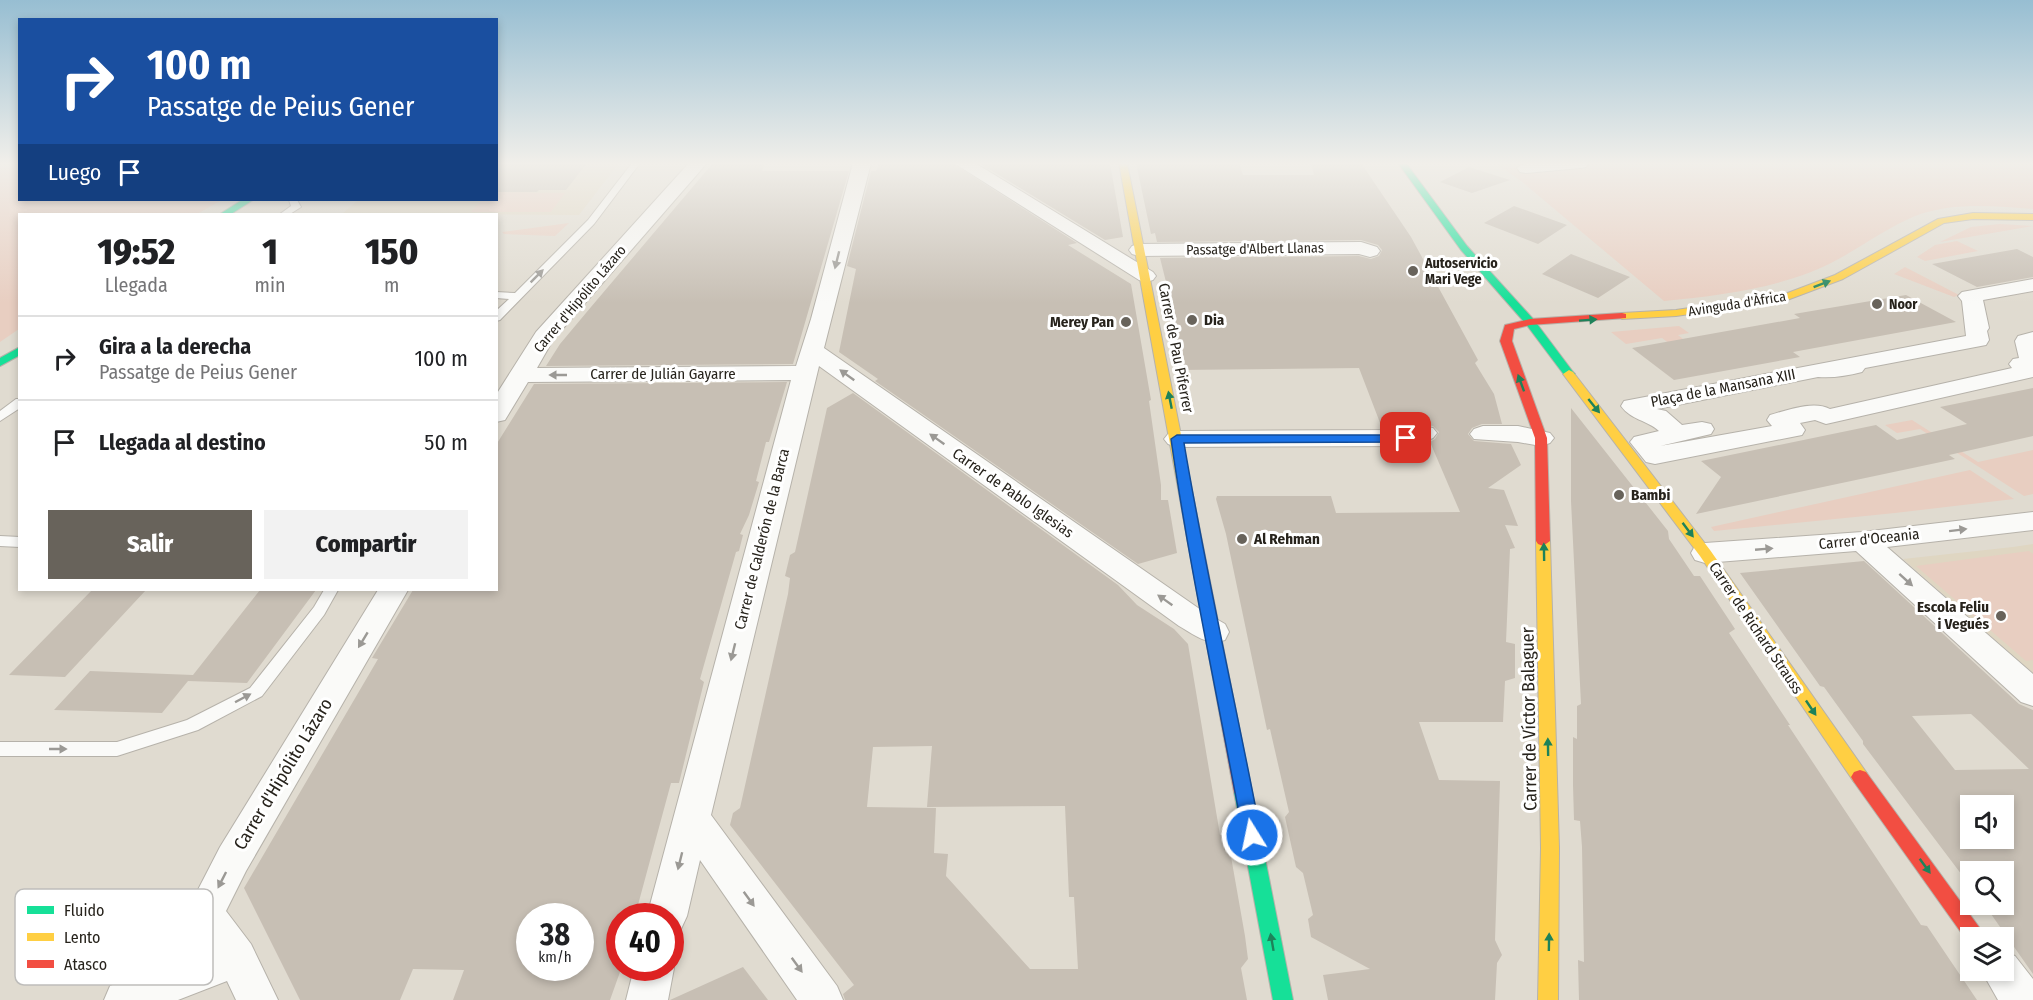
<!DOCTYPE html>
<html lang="es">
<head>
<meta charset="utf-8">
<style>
	:root { --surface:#fff; --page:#f2f2f2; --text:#202124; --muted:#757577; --line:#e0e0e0; --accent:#68635b }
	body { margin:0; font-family:"Fira Sans Condensed",sans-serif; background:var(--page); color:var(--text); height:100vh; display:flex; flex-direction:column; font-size:22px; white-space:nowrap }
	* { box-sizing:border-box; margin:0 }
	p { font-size:20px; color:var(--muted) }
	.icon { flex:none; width:33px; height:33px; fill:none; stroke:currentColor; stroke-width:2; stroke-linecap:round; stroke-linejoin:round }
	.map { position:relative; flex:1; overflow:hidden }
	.details { position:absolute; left:18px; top:213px; width:480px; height:378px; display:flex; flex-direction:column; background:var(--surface); border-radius:0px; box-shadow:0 3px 9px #0003 }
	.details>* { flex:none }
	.banner { position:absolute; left:18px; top:18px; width:480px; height:183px; border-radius:0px; box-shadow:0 3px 9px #0003; background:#1a4fa0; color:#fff; overflow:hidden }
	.controls { position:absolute; left:1960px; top:795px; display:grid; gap:12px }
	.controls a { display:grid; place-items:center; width:54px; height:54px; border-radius:0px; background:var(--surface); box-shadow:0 3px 9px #0003; font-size:30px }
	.speed { position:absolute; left:516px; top:903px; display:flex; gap:12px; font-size:30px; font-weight:700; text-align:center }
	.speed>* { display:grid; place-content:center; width:78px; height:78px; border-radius:50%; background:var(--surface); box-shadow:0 3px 9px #0003; line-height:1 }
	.speed small { font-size:15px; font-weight:400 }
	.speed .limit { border:9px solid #d22; background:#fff; color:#111 }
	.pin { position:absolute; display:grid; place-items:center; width:51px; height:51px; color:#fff; margin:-26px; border-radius:12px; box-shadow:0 3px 9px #0006 }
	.me { position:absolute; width:66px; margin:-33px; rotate:350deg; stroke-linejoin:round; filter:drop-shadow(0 0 4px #0008) }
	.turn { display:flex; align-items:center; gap:21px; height:126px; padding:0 30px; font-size:27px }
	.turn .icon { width:78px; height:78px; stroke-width:2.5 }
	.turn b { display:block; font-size:42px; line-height:51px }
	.then { display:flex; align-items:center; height:57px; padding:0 30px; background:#0003; gap:12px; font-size:22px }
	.eta { display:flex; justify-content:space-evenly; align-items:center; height:102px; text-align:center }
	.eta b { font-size:36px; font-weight:800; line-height:42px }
	.button { display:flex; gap:12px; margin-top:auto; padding:12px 30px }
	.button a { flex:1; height:69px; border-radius:0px; background:var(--accent); color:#fff; font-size:24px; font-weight:800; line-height:69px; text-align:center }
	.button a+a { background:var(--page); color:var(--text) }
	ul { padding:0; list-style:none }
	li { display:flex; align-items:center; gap:18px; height:84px; padding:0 30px; border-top:2px solid var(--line) }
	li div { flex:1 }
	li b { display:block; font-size:22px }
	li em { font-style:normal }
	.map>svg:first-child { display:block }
	.built { fill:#dfd6c2 }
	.green { fill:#e8cec1 }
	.building { fill:#c7bfb4; fill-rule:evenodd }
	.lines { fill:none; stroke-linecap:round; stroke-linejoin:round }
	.lane-casing { stroke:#b6b2aa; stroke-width:2 }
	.street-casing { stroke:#b6b2aa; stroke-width:2 }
	.fast-casing { stroke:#b6b2aa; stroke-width:2 }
	.slow-casing { stroke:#b6b2aa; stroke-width:2 }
	.jam-casing { stroke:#b6b2aa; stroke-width:2 }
	.lane { fill:#fafaf8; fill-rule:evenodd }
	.street { fill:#fafaf8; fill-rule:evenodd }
	.fast { fill:#16e098; fill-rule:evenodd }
	.slow { fill:#ffcf43; fill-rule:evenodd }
	.jam { fill:#f24e42; fill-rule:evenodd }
	.oneway { fill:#9b9995 }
	.oneway2 { fill:#1e825a }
	.route { fill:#1a73e8; stroke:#114b97; stroke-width:1.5 }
	.poi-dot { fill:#68635b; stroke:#fff; stroke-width:2 }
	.labels { text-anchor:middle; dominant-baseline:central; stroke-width:6; stroke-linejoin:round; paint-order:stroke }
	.far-street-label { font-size:14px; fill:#27231c; stroke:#fff }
	.far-poi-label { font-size:14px; font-weight:bold; fill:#27231c; stroke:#fff; text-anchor:start }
	.poi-label { font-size:15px; font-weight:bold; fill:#27231c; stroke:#fff; text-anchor:start }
	.street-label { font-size:15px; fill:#27231c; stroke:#fff }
	.near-street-label { font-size:18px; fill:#27231c; stroke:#fff }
	.key { fill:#fff; stroke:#bebdbb; stroke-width:1.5 }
	.key-label { font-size:16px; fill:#27231c }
</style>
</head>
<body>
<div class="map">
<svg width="2033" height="1000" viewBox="0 0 2033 1000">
	<rect width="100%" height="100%" fill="#e0dbd0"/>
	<!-- built -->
	<path class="built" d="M497 163H619L579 215 343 213 358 200H496Z
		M2033 544V673L1903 559 2013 547Z"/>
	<!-- green -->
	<path class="green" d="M0 163H19L20 200H222L197 214H20L19 329 0 342Z
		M1495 163H2033V209C1995 206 1952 202 1915 216 1879 231 1848 258 1811 272 1764 290 1714 296 1664 301L1521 181Z
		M497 192 565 193 551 212H471L482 200H496Z
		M569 223 555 236 504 234 502 232Z
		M2000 224 2033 226 1940 242 1971 227Z
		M1957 241 1978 251 1925 261 1917 257 1935 245Z
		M1905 267 1959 295 1954 297 1894 274Z
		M1679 326 1689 333 1678 335 1702 354 1687 357 1662 338 1626 344 1611 332Z
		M1912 420 1978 462 2033 450V494L2024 496 1920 429 1897 433 1885 425Z
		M1970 470 2014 499 1895 513 1714 531 1711 527Z
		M2029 551 2033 554V660L2026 661 1916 566Z"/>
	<!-- building -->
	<path class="building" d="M496 163H587L566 190H539L537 192H496Z
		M713 163H765L762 171H849L793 364 546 366 560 344 591 307Z
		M879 163H952L1077 243 1068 245 1131 284 1151 400 1149 401 1161 485V500H1168L1177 553 1138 564 875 381 878 379 839 352 856 269 847 266 871 171H876Z
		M979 163H1110L1123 237 1105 240Z
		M1136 163H1239L1243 175H1314L1311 163H1361L1411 237 1478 360 1475 363 1494 394 1502 424H1482L1472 428 1468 434 1474 441 1511 444 1521 465 1488 488 1504 490 1518 526 1505 525 1515 548 1510 549 1506 642 1515 644V678L1505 681 1503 722H1419L1439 780 1500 781 1495 940 1502 955 1497 963 1495 1000H1328L1323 975 1370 969 1311 937 1308 919 1313 915 1303 873 1296 867 1285 817 1289 812 1270 729 1267 730 1226 534 1216 499 1217 496H1331L1336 513 1460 512 1430 442 1435 439 1439 432 1433 426 1410 423 1399 428H1382L1359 368 1179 370 1166 306 1173 310 1160 258 1359 256 1371 259 1379 256 1382 250 1378 245 1361 240 1157 242 1155 233 1151 234Z
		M1469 167 1510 180 1472 193 1440 182Z
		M1514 206 1567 225 1538 244 1484 223Z
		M2017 249 2033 257V277L1977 287 1932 264Z
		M1571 254 1630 277 1598 298 1542 274Z
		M1906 295 1956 322 1793 352 1800 357 1674 380 1632 348 1800 318 1794 314Z
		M787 382 769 442H766L756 481 759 482 749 515 740 534 743 535 739 551 736 552 700 679 704 682 679 783H671L635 916H620V972L610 1000H453L464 970 413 969 400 1000H300L244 888 378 659 372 658 413 590H496V445L534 384ZM530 916H580V968H530Z
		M2033 388V436L1949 455 1955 459 1696 514 1721 477 1701 461 1876 425 1897 440 1967 424 1940 407Z
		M853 393 1118 585 1137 605 1174 629 1188 644 1220 835 1227 834 1245 936 1248 959 1241 968 1247 1000H845L843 994 854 985 730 825 733 813 740 808 788 594 790 578 785 576 790 555 795 552 827 408ZM932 746 927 807 1065 806 1069 897H1074L1078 969H1030L946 876 948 854 934 853 936 808 867 807 873 747Z
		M1571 408 1668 531 1669 539 1694 576H1700L1735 629 1729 633 1790 725H1788L1921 925 1927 926 1977 1000H1579L1578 960 1584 962 1582 847 1580 821 1574 820 1573 785V737L1577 739V706L1581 704 1571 501Z
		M1864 561 2019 704 2033 710V974L1984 904H2004V872H1971V887L1863 744V741L1824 687 1820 686 1740 573ZM1971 714 1980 722 2029 769 1955 770 1912 716ZM1971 806H2004V838H1971Z
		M92 590H146L65 677 9 675Z
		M260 590H316L247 683 188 681 162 713 54 710 90 671 193 675Z
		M743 967 768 1000H670Z"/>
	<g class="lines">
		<defs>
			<path id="lane" d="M632 163H640L594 224 500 320 496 321V311L509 299 496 298V292L515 293 588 220Z
				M289 200H297L301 207 290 214H280L291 206Z
				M16 399H20V408L0 421V411Z
				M0 536 20 537V547L0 546Z
				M324 590H338L324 615 262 696 198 730 117 756H0V742H117L187 720 250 688 314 607Z"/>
			<path id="street" d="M689 163H707L553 340 537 368 796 366 811 319 853 163H871L824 348 1201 610 1225 624 1229 632 1225 640C1207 646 1195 635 1179 626L819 366 711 815 837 986 843 1000H797L700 860 687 916 681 929 670 933V916H647L791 380 528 382 505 420 496 422V395L536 332Z
				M954 163H975L1153 272 1156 276 1153 280 1146 282 1139 280Z
				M1525 163H1589L1586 167 1580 168 1526 173 1520 172 1517 168Z
				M1361 242 1377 247 1380 251 1377 255 1370 257 1359 254 1139 256 1132 254 1129 250 1132 246 1139 244Z
				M2033 279V291L1983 300 1989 328 1987 331 1989 340 1986 345 1865 368 1862 372C1847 376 1833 378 1818 377L1657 409 1666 411 1682 425 1702 422 1711 424 1714 429 1711 434 1660 446 1772 426 1767 420 1770 415C1788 410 1814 400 1830 409L2012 368 2009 364 2013 359 2019 358 2015 341 2018 336 2033 332V377L1826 424 1815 420 1800 423 1805 430 1802 435 1655 464 1646 462 1630 442 1634 437 1659 431C1647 420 1631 420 1621 406L1624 401 1966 336 1962 301 1958 296 1962 292Z
				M1410 425 1433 428 1437 433 1433 438 1413 446 1177 447 1168 444 1164 439 1168 434 1177 431 1399 430Z
				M1483 426H1518L1550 433 1554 438 1550 443 1541 446 1518 442 1474 439 1470 434 1474 429Z
				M2033 512V530L1887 547 2033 674V706L2021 702 1856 551 1705 563 1695 560 1691 553 1695 546 1705 543 1862 532Z
				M378 590H408L246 871 226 911 251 944 278 1000H236L227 981 178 1000H104L110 986 207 949 186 913 220 847Z
				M2004 952 2015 956 2033 979V1000H1998L1981 970H2004Z
				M670 959 674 968 668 1000H626L634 968H670Z"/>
			<path id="fast" d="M1398 163H1406L1467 246 1534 320 1573 372 1575 374 1573 376H1565L1526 324 1461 250Z
				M242 200H253L231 214H220Z
				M20 347V355L0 366V358Z
				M1243 785 1249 787 1252 792 1293 1000H1273L1234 792 1237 787Z"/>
			<path id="slow" d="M1119 163H1127L1198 521 1191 526 1184 521Z
				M1973 213 2033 214V220L1973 219 1944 223 1843 279 1787 300 1676 316 1622 319 1617 316 1622 313 1676 310 1785 294 1835 275 1938 219Z
				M1569 370 1573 372 1710 550 1866 772 1869 777 1866 782 1860 784 1854 782 1700 556 1563 374Z
				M1543 536 1550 541 1559 848 1558 1000H1538L1541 848 1536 541Z"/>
			<path id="jam" d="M1622 313 1626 314V318L1530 325 1514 329 1512 341 1547 438 1550 541 1543 546 1538 544 1536 541 1535 438 1500 341 1505 325 1530 319Z
				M1191 516 1198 521 1252 792 1249 797 1243 799 1237 797 1234 792 1184 521Z
				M1860 770 1866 772 1987 938H1971L1970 945 1854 782 1851 777 1854 772Z"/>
		</defs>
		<!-- lane casing -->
		<use href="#lane" class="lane-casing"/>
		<!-- street casing -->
		<use href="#street" class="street-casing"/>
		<!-- fast casing -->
		<use href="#fast" class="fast-casing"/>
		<!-- slow casing -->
		<use href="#slow" class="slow-casing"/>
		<!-- jam casing -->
		<use href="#jam" class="jam-casing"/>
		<!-- lane -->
		<use href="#lane" class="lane"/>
		<!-- street -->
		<use href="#street" class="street"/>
		<!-- fast -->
		<use href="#fast" class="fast"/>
		<!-- slow -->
		<use href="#slow" class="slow"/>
		<!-- jam -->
		<use href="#jam" class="jam"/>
	</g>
	<!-- one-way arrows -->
	<defs><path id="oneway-solid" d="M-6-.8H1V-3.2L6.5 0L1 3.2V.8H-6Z" transform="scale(1.5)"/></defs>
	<g class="oneway">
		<use href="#oneway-solid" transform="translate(837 260) rotate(104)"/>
		<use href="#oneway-solid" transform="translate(537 276) rotate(-45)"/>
		<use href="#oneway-solid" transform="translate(558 375) rotate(180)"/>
		<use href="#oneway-solid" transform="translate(847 375) rotate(-144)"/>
		<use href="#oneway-solid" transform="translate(937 439) rotate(-145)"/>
		<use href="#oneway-solid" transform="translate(1958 530) rotate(-7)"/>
		<use href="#oneway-solid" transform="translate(1764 549) rotate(-5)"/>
		<use href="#oneway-solid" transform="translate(1906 580) rotate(42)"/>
		<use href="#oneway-solid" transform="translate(1165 600) rotate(-145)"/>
		<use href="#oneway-solid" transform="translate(363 640) rotate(121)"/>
		<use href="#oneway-solid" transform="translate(733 652) rotate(104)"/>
		<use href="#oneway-solid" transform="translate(243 698) rotate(-28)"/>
		<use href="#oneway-solid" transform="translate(58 749)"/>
		<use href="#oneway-solid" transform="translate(680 861) rotate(104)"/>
		<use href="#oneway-solid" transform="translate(222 880) rotate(117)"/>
		<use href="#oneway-solid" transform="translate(749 899) rotate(54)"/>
		<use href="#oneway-solid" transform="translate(797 965) rotate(54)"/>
	</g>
	<g class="oneway2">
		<use href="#oneway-solid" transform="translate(1822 284) rotate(-21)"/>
		<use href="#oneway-solid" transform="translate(1588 320) rotate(-4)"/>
		<use href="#oneway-solid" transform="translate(1521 383) rotate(-110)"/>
		<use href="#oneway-solid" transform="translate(1170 400) rotate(-101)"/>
		<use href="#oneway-solid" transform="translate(1594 406) rotate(51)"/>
		<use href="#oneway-solid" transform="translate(1688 530) rotate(53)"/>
		<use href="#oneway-solid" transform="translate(1544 552) rotate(-91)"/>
		<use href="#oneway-solid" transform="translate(1811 708) rotate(56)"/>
		<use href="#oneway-solid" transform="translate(1548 747) rotate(-91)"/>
		<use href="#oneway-solid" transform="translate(1925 866) rotate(54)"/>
		<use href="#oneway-solid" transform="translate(1272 942) rotate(-100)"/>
		<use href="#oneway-solid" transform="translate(1549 942) rotate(-89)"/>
	</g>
	<!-- sky -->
	<linearGradient id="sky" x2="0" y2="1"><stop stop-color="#97bed2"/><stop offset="0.54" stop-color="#f1efea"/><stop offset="1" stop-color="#f1efea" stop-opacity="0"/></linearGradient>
	<rect width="2033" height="303" fill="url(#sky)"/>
	<!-- route -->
	<path class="route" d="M1177 435H1406L1412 438 1406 442 1184 443C1206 574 1236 704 1261 835L1259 841 1252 843 1245 841 1243 835C1219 703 1190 572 1171 439Z"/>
	<!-- markers -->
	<g class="poi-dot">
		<circle cx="1413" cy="271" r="6"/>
		<circle cx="1877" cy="304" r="6"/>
		<circle cx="1192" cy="320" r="6"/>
		<circle cx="1126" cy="322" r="6"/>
		<circle cx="1619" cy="495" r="6"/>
		<circle cx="1242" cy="539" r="6"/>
		<circle cx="2001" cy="616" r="6"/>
	</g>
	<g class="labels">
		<!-- far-street labels -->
		<g class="far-street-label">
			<text transform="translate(1255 249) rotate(-1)">Passatge d'Albert Llanas</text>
			<text transform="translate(580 299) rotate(-50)">Carrer d'Hipólito Lázaro</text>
			<text transform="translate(1737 304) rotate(-9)">Avinguda d'Àfrica</text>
		</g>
		<!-- far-poi labels -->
		<g class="far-poi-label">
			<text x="1425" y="263">Autoservicio<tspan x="1425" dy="16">Mari Vege</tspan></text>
			<text x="1889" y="304">Noor</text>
		</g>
		<!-- poi labels -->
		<g class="poi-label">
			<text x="1204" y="320">Dia</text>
			<text x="1114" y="322" text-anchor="end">Merey Pan</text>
			<text x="1631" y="495">Bambi</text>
			<text x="1254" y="539">Al Rehman</text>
			<text x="1989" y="607" text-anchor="end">Escola Feliu<tspan x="1989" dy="17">i Vegués</tspan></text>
		</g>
		<!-- street labels -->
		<g class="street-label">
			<text transform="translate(1176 348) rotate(79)">Carrer de Pau Piferrer</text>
			<text x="663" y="374">Carrer de Julián Gayarre</text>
			<text transform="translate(1723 388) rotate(-11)">Plaça de la Mansana XIII</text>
			<text transform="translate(1013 493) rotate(35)">Carrer de Pablo Iglesias</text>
			<text transform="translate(762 539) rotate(-76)">Carrer de Calderón de la Barca</text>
			<text transform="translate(1869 539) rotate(-6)">Carrer d'Oceania</text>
			<text transform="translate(1756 628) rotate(56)">Carrer de Richard Strauss</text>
		</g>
		<!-- near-street labels -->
		<g class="near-street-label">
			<text transform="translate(1529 719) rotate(-91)">Carrer de Víctor Balaguer</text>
			<text transform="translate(283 774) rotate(-59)">Carrer d'Hipólito Lázaro</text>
		</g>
	</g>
	<!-- legend -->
	<rect x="15" y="889" width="198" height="96" rx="9" class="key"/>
	<rect x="27" y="906" width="27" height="8" fill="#16e098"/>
	<rect x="27" y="933" width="27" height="8" fill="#ffcf43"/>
	<rect x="27" y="960" width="27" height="8" fill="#f24e42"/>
	<g class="key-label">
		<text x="64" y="916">Fluido</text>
		<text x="64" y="943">Lento</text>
		<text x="64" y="970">Atasco</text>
	</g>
</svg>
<div class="controls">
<a><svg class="icon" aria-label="sound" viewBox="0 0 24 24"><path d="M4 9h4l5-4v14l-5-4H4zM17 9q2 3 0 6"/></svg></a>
<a><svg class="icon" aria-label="search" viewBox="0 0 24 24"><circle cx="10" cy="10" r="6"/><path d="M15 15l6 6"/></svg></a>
<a><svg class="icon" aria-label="layers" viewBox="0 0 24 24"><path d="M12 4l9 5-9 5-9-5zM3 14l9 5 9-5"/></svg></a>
</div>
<div class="speed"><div>38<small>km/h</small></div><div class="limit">40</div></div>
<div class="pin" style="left:1406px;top:438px;background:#d93025"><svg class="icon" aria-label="arrive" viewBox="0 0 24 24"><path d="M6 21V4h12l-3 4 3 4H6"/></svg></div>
<svg class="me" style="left:1252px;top:835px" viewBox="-20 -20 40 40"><circle r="17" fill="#1a73e8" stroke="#fff" stroke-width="3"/><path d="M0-11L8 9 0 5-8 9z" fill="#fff"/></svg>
<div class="banner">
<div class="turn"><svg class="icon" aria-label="right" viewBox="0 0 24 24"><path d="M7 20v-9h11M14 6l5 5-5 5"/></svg><div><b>100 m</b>Passatge de Peius Gener</div></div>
<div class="then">Luego<svg class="icon" aria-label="arrive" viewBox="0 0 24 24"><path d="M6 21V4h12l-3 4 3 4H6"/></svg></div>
</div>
<section class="details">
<div class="eta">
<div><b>19:52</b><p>Llegada</p></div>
<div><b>1</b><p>min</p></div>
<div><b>150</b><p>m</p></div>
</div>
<ul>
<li><svg class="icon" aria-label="right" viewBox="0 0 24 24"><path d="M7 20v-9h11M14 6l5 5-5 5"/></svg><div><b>Gira a la derecha</b><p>Passatge de Peius Gener</p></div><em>100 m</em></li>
<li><svg class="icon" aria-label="arrive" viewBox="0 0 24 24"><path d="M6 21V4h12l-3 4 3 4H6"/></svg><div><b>Llegada al destino</b></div><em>50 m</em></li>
</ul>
<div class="button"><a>Salir</a><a>Compartir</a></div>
</section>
</div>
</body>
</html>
